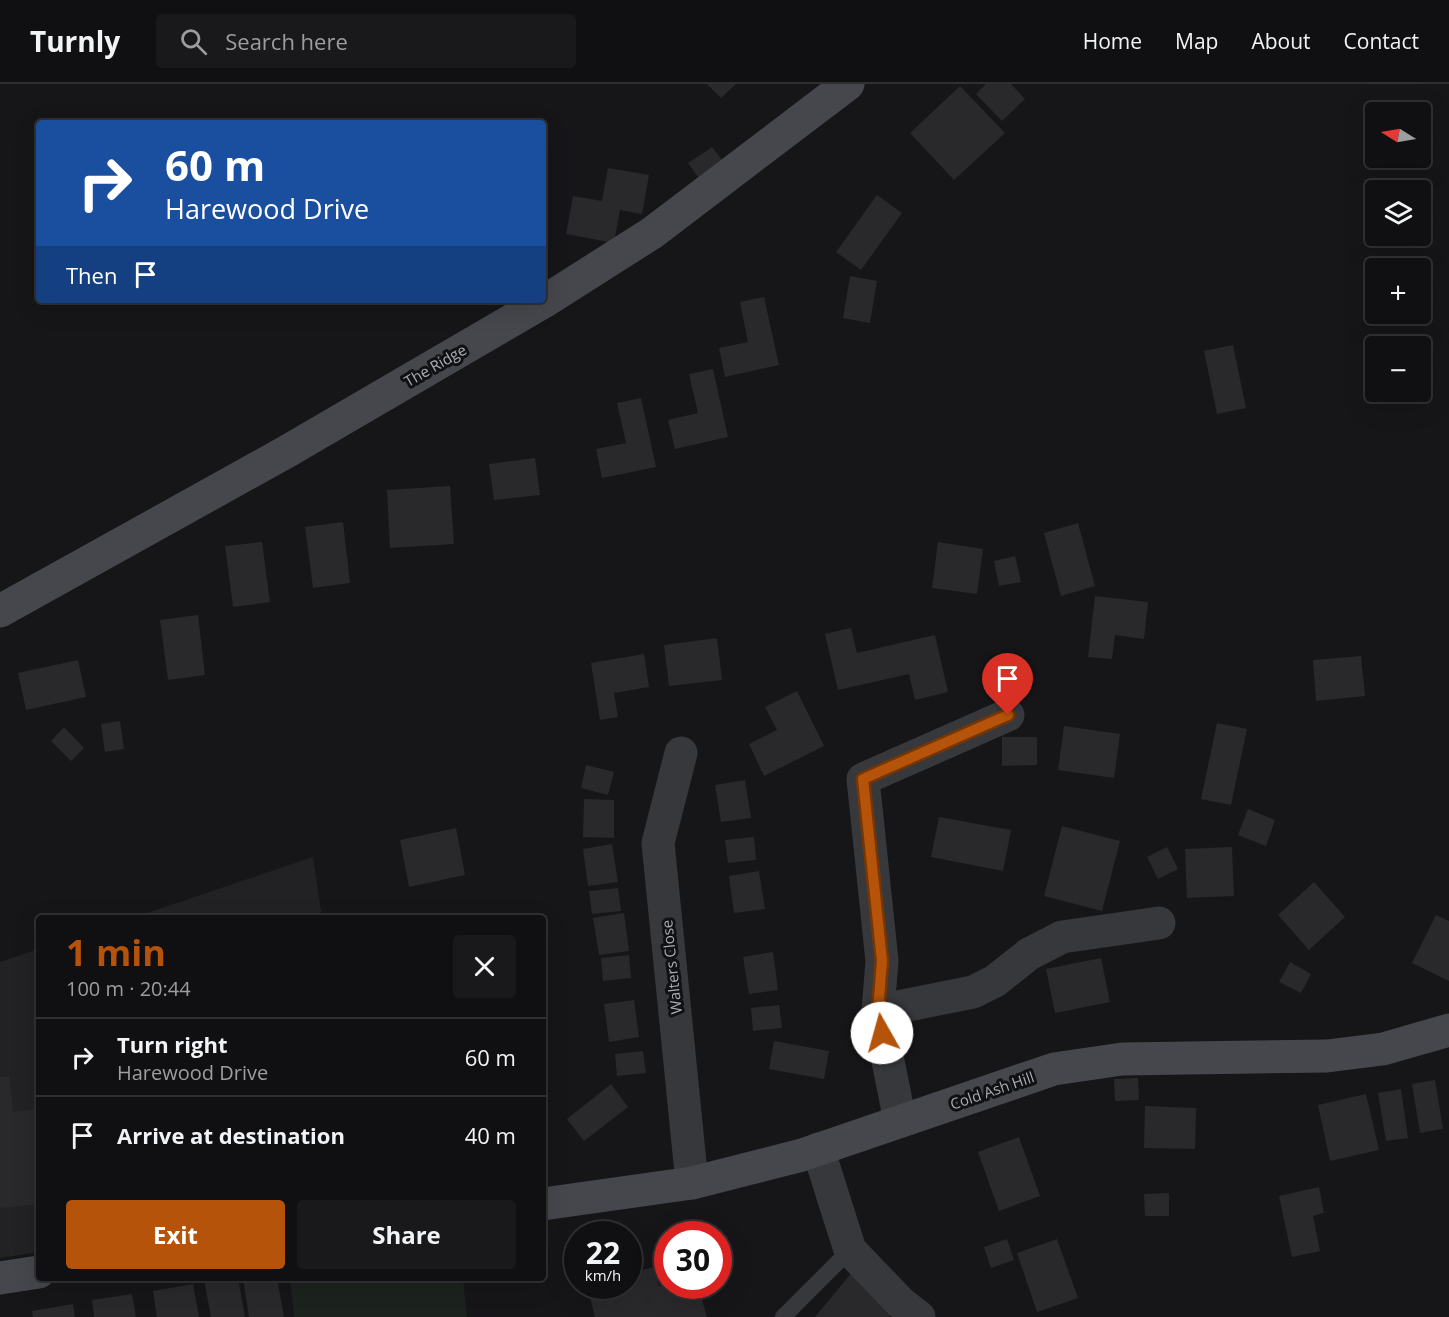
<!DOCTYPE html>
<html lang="en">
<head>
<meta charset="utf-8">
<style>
	:root { --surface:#101012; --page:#19191b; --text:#f1f3f6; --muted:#9c9d9f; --line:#303032; --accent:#b45309 }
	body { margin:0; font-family:"Open Sans",sans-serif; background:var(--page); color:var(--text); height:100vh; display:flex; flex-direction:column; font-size:22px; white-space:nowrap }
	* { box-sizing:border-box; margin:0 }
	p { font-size:20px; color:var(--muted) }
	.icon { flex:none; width:33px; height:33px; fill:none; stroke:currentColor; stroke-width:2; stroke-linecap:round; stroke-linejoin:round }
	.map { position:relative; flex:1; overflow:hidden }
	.side { position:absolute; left:36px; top:831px; width:510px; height:366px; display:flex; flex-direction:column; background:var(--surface); border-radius:6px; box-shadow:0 6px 24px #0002,0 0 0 2px var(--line) }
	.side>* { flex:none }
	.hud { position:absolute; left:36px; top:36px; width:510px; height:183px; border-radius:6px; box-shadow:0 6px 24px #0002,0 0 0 2px var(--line); background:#1a4fa0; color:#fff; overflow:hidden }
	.needle { width:39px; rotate:281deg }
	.buttons { position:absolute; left:1365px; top:18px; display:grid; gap:12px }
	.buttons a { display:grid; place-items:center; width:66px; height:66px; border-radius:6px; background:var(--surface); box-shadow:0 6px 24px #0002,0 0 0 2px var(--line); font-size:30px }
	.speed { position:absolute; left:564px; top:1137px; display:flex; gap:12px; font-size:30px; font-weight:700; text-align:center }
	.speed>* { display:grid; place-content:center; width:78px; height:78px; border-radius:50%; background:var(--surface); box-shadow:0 6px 24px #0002,0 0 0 2px var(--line); line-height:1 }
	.speed small { font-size:15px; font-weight:400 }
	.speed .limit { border:9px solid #d22; background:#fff; color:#111 }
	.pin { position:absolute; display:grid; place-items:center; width:51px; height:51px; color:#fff; margin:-62px -26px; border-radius:50% 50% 50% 0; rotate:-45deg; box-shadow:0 0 6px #0007 }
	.pin .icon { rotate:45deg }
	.me { position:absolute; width:66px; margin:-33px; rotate:353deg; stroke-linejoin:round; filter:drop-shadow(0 0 4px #0008) }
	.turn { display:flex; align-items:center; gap:21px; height:126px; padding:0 30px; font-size:27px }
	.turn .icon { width:78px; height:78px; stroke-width:2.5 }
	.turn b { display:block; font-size:42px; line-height:51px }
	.then { display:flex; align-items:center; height:57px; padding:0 30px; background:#0003; gap:12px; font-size:22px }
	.round { display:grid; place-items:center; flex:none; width:63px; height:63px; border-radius:6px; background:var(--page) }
	.summary { display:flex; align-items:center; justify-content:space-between; height:102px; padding:0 30px }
	h1 { font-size:36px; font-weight:700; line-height:45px; color:var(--accent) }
	.action { display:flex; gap:12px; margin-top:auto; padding:12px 30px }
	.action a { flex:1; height:69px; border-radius:6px; background:var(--accent); color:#fff; font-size:24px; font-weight:700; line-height:69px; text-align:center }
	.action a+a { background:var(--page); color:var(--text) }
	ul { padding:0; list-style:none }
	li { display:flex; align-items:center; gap:18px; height:78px; padding:0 30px; border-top:2px solid var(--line) }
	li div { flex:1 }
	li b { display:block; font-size:22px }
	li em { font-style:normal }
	header { display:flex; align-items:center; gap:36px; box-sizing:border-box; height:84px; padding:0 30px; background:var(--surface); border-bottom:2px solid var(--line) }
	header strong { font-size:28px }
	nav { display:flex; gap:33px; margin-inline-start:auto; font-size:21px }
	.search { width:420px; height:54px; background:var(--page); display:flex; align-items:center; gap:15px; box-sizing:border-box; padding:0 21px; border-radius:6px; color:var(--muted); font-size:22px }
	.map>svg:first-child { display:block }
	.built { fill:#222225 }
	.green { fill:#1c221d }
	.building { fill:#29292c }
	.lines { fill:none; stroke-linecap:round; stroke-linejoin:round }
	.lane { stroke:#37383c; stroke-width:16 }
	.street { stroke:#37383c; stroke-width:33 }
	.secondary { stroke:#45474c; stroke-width:33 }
	.route-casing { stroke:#753606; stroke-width:15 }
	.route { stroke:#b45309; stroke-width:10 }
	.labels { text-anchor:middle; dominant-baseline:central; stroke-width:6; stroke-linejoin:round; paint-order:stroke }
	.street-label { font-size:15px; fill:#a8aeb7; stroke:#111113 }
</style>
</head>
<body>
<header>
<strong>Turnly</strong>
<div class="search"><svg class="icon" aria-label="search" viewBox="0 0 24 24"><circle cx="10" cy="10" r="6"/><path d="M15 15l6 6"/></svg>Search here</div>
<nav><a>Home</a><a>Map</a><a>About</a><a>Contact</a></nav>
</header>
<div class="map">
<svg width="1449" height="1233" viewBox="0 0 1449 1233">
	<rect width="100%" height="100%" fill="#161618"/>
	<!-- built -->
	<path class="built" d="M313 773 322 834H132Z
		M39 865V1168L0 1174V878Z"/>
	<!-- green -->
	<path class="green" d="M290 1194H463L467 1233H294Z"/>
	<!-- building -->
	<path class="building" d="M707 0H736L721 14Z
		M986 0H1011L1025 15 1002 37 976 10Z
		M960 2 1005 49 954 96 910 49Z
		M712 63 722 76 698 93 688 79Z
		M608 84 649 91 642 130 620 126 614 159 566 150 573 112 602 117Z
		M877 111 902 129 861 186 836 168Z
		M850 192 877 197 870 239 843 234Z
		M764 213 779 281 725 293 719 264 748 258 740 218Z
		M1233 261 1246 324 1217 330 1204 267Z
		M713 285 728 353 675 365 668 336 698 329 689 290Z
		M641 314 656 383 602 394 596 365 626 359 617 319Z
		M535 374 540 411 494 416 489 380Z
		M450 402 454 460 390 464 387 406Z
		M343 438 350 499 313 504 305 443Z
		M1078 439 1095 502 1061 512 1044 449Z
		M262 458 270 518 233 523 225 462Z
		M938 458 983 465 977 510 932 504Z
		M1015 472 1021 498 999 502 994 477Z
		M1095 512 1148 518 1144 555 1115 551 1112 575 1088 573Z
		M198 531 205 591 168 596 160 536Z
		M851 544 857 569 935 551 948 608 915 616 909 590 838 606 825 550Z
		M717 554 722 596 669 602 664 561Z
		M644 570 649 603 614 609 618 633 600 636 591 579Z
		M1361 572 1365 612 1316 617 1313 576Z
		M78 576 86 613 26 626 18 589Z
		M797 607 824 662 764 692 749 660 777 646 765 623Z
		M120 637 124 665 105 668 101 640Z
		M1217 639 1247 645 1231 721 1201 715Z
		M1064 642 1120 650 1114 694 1058 686Z
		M64 643 84 664 71 677 51 657Z
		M1002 653H1037V681L1002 682Z
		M586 681 614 688 608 711 581 704Z
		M745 696 751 734 721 738 715 701Z
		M584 715 614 716V754L583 753Z
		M1248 725 1275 736 1266 762 1238 751Z
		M939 733 1011 746 1003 787 931 773Z
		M1062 742 1120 757 1102 827 1044 812Z
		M456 744 465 791 409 803 400 756Z
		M754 753 756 776 728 779 725 756Z
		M612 760 618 798 588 802 583 765Z
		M1167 763 1178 785 1158 795 1147 773Z
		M1232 763 1234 812 1187 814 1185 765Z
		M759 787 765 825 734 829 729 792Z
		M1314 798 1345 833 1309 866 1278 831Z
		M618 804 621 827 592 830 589 807Z
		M624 829 629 867 599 871 593 834Z
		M1436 831 1449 837V897L1412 879Z
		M773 868 778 906 749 910 743 873Z
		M629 871 631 894 603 897 601 874Z
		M1101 874 1110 918 1055 929 1046 885Z
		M1290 878 1311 890 1301 909 1279 898Z
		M634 916 639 953 609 958 604 920Z
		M779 921 782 944 753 947 751 924Z
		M774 957 829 967 824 995 769 985Z
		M643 967 646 989 617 992 615 970Z
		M9 992 13 1028 39 1025V1120L0 1124V993Z
		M1138 994 1139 1016 1115 1017 1114 995Z
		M1435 996 1443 1045 1420 1049 1412 1000Z
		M611 1000 628 1023 584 1057 567 1035Z
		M1401 1005 1408 1054 1386 1057 1378 1009Z
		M1366 1010 1379 1066 1330 1077 1318 1021Z
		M1145 1022 1196 1024 1195 1065 1144 1064Z
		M1019 1053 1040 1112 999 1127 978 1068Z
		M1319 1103 1324 1129 1313 1132 1320 1167 1292 1173 1279 1112Z
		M1169 1109V1132H1145L1144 1110Z
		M1007 1155 1014 1176 991 1184 984 1163Z
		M1057 1155 1078 1214 1037 1228 1017 1169Z
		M654 1183 659 1202 668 1200 698 1202 707 1233H595L587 1202H628V1190Z
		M853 1187 897 1223 889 1233H815Z
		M216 1194H238L245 1233H211L204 1196Z
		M243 1194H277L284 1233H249Z
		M193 1200 199 1233H157L153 1207Z
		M132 1210 136 1233H94L92 1216Z
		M73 1220 75 1233H33L32 1227Z"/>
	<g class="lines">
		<!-- lane -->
		<path class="lane" d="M783 1233 850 1166"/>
		<!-- street -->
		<path class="street" d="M1008 631 863 695 882 877 878 927 973 908 995 897 1029 870 1062 853 1159 839
			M681 669 658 759 692 1099
			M878 927 900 1037
			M818 1065 850 1166 901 1219 919 1233"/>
		<!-- secondary -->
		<path class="secondary" d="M0 527 286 368 545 217 652 149 848 0
			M543 1120 692 1099 802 1071 1054 985 1122 975 1327 972 1383 965 1449 946
			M0 1194 39 1188"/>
	</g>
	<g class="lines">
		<defs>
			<path id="route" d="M882 949 878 927 882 877 863 695 1008 631"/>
		</defs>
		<!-- route casing -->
		<use href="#route" class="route-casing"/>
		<!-- route -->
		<use href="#route" class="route"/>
	</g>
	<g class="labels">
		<!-- street labels -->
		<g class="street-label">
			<text transform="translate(435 281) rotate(-30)">The Ridge</text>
			<text transform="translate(671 883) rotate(-96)">Walters Close</text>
			<text transform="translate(992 1006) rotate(-19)">Cold Ash Hill</text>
		</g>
	</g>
</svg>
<div class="buttons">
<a><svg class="needle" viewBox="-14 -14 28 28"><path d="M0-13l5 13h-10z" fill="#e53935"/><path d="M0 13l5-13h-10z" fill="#9c9d9f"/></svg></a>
<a><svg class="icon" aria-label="layers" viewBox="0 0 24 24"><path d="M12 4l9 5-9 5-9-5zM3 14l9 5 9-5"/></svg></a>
<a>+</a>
<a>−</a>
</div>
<div class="speed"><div>22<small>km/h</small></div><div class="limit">30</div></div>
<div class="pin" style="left:1008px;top:631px;background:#d93025"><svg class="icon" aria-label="arrive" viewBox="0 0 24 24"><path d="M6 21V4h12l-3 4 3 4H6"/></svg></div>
<svg class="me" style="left:882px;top:949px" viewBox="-20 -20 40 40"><circle r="19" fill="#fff"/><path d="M0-13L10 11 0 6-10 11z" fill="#b45309"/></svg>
<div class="hud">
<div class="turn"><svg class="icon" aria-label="right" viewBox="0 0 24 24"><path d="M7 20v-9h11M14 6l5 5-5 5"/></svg><div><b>60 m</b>Harewood Drive</div></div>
<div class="then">Then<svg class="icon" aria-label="arrive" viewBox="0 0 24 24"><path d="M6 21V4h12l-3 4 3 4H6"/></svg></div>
</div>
<section class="side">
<div class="summary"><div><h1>1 min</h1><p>100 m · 20:44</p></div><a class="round"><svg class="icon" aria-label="close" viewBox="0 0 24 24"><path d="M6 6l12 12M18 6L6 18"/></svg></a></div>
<ul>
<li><svg class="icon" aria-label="right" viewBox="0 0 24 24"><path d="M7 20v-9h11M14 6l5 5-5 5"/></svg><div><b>Turn right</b><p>Harewood Drive</p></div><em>60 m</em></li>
<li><svg class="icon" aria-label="arrive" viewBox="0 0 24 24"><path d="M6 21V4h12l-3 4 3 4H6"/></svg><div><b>Arrive at destination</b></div><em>40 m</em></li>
</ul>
<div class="action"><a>Exit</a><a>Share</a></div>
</section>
</div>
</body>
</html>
